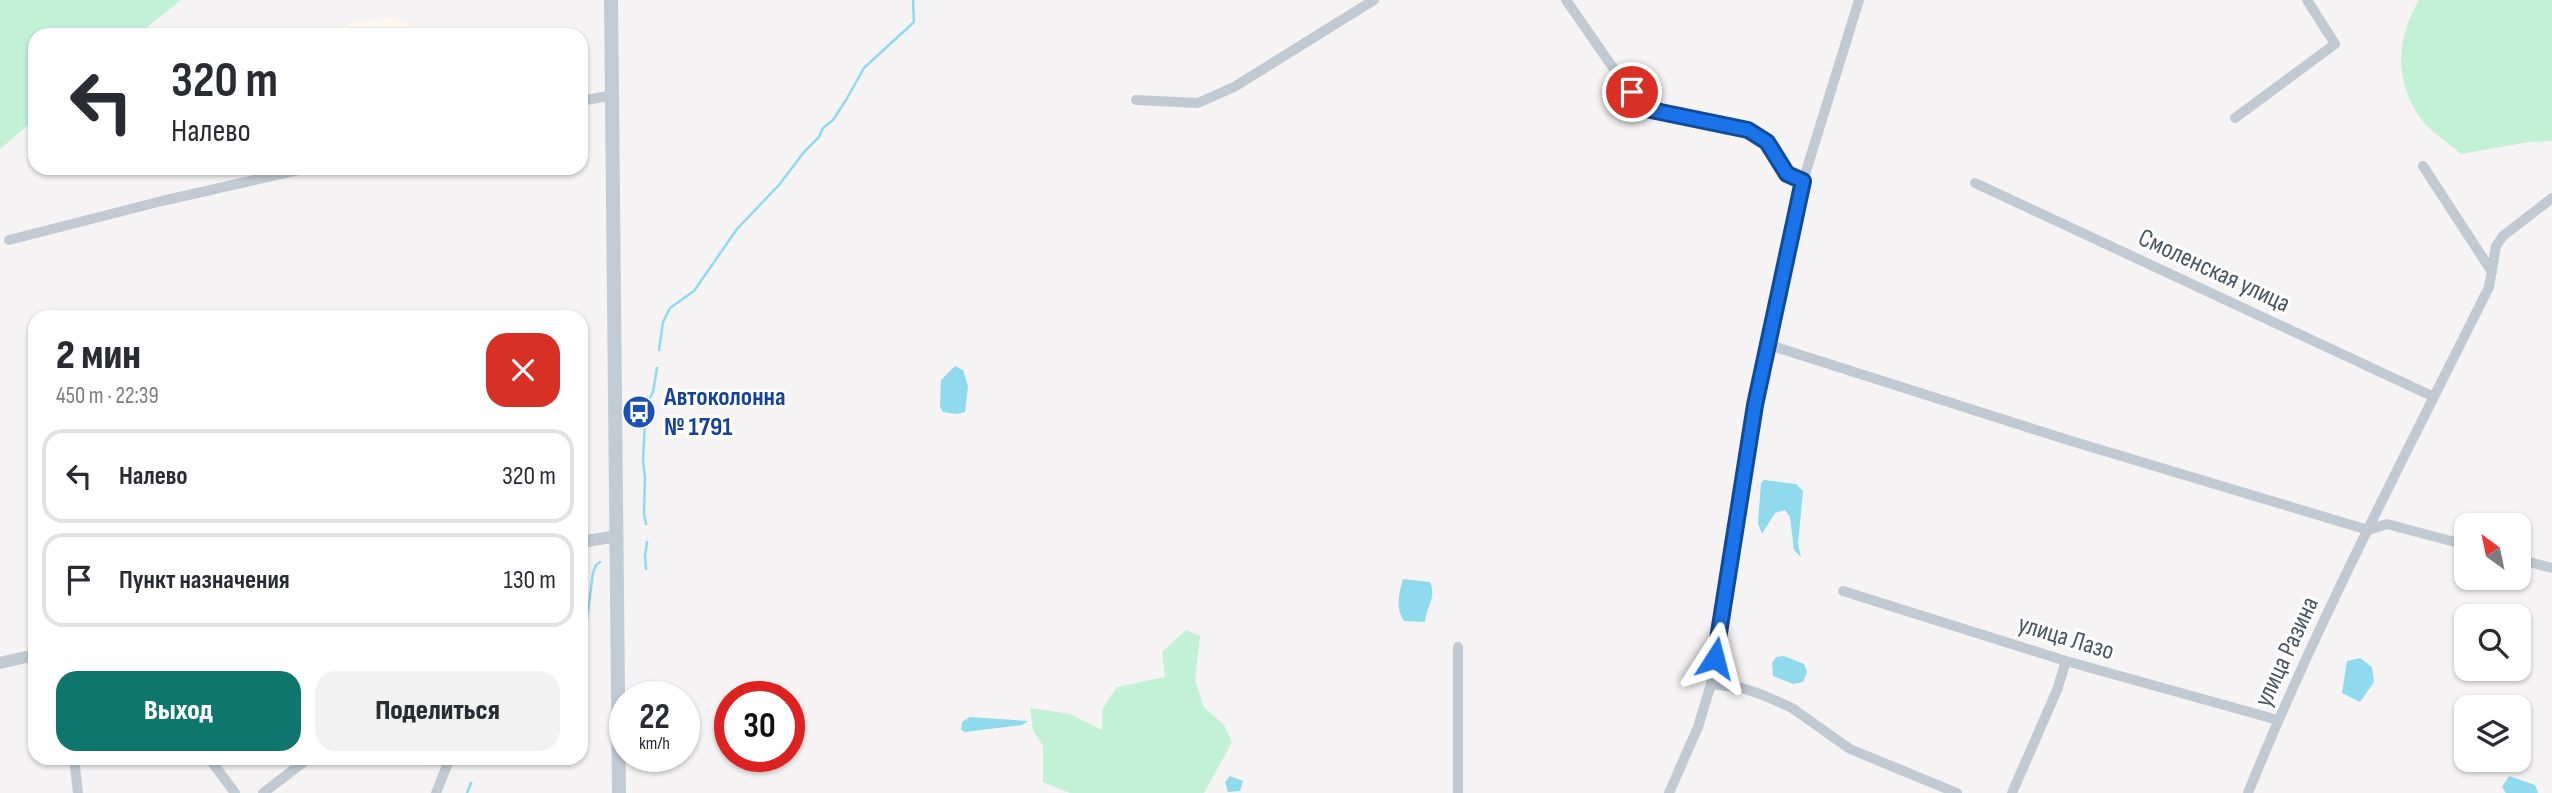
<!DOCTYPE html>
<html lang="ru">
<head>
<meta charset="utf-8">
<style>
	:root { --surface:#fff; --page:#f2f2f3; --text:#2b2b33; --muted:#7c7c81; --line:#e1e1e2; --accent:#0f766e }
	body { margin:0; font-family:"Sofia Sans Condensed",sans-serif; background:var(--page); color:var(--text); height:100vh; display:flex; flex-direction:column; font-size:26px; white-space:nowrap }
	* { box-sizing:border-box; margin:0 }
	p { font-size:23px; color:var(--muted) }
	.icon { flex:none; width:38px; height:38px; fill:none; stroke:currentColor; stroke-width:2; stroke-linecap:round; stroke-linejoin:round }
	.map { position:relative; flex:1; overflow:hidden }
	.side { position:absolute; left:28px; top:310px; width:560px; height:455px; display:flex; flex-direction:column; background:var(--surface); border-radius:21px; box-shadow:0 2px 5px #0004 }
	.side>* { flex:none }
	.guide { position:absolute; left:28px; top:28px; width:560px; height:147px; border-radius:21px; box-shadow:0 2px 5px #0004; background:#fff; color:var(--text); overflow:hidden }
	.needle { width:46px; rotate:327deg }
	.fabs { position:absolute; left:2454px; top:513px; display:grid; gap:14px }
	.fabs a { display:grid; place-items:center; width:77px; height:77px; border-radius:14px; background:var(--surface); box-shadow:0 2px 5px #0004; font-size:35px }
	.speed { position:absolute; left:609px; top:681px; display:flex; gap:14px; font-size:35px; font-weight:700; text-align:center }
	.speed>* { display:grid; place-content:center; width:91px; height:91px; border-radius:50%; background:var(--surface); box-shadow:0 2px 5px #0004; line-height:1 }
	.speed small { font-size:18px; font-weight:400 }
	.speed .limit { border:10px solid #d22; background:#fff; color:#111 }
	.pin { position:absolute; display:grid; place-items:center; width:60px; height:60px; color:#fff; margin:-30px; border:4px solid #fff; border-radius:50%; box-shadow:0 2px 7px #0007 }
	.me { position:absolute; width:77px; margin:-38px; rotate:9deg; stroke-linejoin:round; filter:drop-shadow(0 0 5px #0008) }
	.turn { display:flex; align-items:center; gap:24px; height:147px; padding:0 28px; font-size:32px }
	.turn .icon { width:91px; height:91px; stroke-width:2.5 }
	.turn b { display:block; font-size:49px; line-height:60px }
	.round { display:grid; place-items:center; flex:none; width:74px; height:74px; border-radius:21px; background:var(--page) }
	.headline { display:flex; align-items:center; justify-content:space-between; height:119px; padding:0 28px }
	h1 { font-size:42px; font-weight:800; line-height:52px }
	.button { display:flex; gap:14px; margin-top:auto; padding:14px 28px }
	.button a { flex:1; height:80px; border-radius:21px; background:var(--accent); color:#fff; font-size:28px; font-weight:800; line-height:80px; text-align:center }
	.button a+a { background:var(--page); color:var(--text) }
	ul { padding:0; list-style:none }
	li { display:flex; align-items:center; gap:21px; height:94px; margin:0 14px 10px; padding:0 14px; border:4px solid var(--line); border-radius:21px }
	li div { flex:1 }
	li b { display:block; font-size:26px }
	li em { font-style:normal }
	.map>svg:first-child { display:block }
	.commercial { fill:#fdf9ef }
	.green { fill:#c3f1d5 }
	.water { fill:#90daee }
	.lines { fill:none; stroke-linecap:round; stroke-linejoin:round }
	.stream { stroke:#90daee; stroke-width:2.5 }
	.minor { stroke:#c1cad2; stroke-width:10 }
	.tertiary { stroke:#c1cad2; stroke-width:12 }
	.secondary { stroke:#c1cbd6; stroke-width:14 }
	.route-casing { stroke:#114b97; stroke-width:18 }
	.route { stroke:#1a73e8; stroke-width:12 }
	.labels { text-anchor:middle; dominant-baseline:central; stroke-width:6; stroke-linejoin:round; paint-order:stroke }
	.street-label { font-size:26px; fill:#4a5661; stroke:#fff }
	.transit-label { font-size:26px; font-weight:bold; fill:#164399; stroke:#fff; text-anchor:start }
</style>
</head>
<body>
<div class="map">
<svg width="2552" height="793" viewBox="0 0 2552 793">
	<rect width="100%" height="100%" fill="#f5f3f3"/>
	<!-- commercial -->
	<path class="commercial" d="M394 17 426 35H337L335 28 362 21Z"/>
	<!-- green -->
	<path class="green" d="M0 0H181L137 35H35V119L0 149Z
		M2419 0H2552V141L2529 142 2461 154C2448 143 2430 131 2420 118 2394 79 2396 39 2419 0Z
		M1186 630 1200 636 1195 680 1204 707 1224 725 1232 742 1204 793H1070L1043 782V746L1033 730 1030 708 1070 714 1102 730V710L1117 687 1165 677 1162 652Z"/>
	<!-- water -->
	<path class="water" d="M955 366 963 370 968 386 965 412 957 414 943 412 940 407 941 380Z
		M1764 480 1796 484 1803 491 1798 544 1801 557 1794 550 1790 517 1785 510 1775 513 1762 534 1758 523 1761 483Z
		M1403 579 1430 582C1437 598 1426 607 1425 622L1404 621C1395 608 1399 594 1403 579Z
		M1784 656 1804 664 1807 672 1803 682 1793 684 1773 676 1772 663 1776 657Z
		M2360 658 2372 667 2374 682 2360 702 2342 693 2347 661Z
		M970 717 1028 721 1022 725 965 732 961 730 962 722Z
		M1230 776 1243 781 1240 791 1228 792 1225 782Z
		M2509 776 2535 785 2538 793H2506L2502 787Z"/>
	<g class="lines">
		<!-- stream -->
		<path class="stream" d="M659 350 663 322 670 308 694 291 737 229 779 185 804 152 819 137 823 128 833 120 846 100 864 68 914 22 913 0
			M646 524 644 514 645 478 643 460 646 405 653 392 657 368
			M646 569 645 556 647 542
			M581 635 586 626 593 573 596 565 600 562
			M467 793 471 783"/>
		<!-- minor -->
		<path class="minor" d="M1566 0 1618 75 1646 109 1748 130 1767 142 1787 174 1803 181
			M1136 100 1198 103 1234 87 1374 0
			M581 101 613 95
			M2235 118 2335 44 2307 0
			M2423 166 2492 272
			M1975 183 2434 397
			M9 240 162 201 307 168
			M1766 344 2068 440 2368 530 2387 524 2466 545
			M2518 559 2552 568
			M1843 591 2066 661 2278 720
			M1458 647V793
			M1711 684 1742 688 1763 695 1792 708 1850 749 1957 793
			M74 758 78 793
			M209 758 235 793
			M263 793 309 758
			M436 793 448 763 444 758
			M1669 793 1698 727 1711 684 1766 344 1803 181 1859 0
			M2012 793 2057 690 2066 661
			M2248 793C2318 620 2406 454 2489 287L2496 246 2503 236 2552 198"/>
		<!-- tertiary -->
		<path class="tertiary" d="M581 542 617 536
			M0 663 35 655"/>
		<!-- secondary -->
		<path class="secondary" d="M611 0 619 793"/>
	</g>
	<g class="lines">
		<defs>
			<path id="route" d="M1632 92 1646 109 1748 130 1767 142 1787 174 1803 181 1755 405 1715 658"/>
		</defs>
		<!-- route casing -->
		<use href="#route" class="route-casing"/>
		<!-- route -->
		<use href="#route" class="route"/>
	</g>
	<!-- icons -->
	<defs>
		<symbol id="bus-disc" viewBox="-11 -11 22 22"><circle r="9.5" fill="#1a4fb4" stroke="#fff"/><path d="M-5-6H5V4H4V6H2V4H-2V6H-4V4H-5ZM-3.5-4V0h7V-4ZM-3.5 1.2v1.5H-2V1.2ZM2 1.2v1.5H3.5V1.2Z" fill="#fff"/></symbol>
	</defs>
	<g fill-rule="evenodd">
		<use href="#bus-disc" x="620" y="393" width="38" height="38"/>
	</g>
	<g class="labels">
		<!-- street labels -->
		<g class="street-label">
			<text transform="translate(2214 271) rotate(25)">Смоленская улица</text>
			<text transform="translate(2066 638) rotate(17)">улица Лазо</text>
			<text transform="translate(2287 652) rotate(-65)">улица Разина</text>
		</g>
		<!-- transit labels -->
		<g class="transit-label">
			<text x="664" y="397">Автоколонна<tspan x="664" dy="30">№ 1791</tspan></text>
		</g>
	</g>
</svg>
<div class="fabs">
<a><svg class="needle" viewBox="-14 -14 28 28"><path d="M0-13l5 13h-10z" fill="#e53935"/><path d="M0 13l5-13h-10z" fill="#7c7c81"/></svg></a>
<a><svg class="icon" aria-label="search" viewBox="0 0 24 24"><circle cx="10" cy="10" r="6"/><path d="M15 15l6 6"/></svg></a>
<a><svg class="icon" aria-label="layers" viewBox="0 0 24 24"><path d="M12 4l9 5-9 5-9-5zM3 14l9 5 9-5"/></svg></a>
</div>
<div class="speed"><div>22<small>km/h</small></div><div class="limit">30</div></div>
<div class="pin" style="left:1632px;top:92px;background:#d93025"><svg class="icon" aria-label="arrive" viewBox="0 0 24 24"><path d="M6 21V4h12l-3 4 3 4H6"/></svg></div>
<svg class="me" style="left:1715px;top:658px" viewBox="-20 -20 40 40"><path d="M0-17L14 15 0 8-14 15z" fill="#1a73e8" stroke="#fff" stroke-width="4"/></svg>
<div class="guide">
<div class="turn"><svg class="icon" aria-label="left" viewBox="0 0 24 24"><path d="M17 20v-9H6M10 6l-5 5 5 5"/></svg><div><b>320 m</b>Налево</div></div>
</div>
<section class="side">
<div class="headline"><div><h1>2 мин</h1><p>450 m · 22:39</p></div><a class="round" style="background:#d93025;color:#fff"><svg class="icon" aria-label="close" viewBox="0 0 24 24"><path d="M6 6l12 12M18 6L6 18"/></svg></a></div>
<ul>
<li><svg class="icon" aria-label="left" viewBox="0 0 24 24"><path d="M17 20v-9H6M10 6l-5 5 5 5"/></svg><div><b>Налево</b></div><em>320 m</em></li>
<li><svg class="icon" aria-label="arrive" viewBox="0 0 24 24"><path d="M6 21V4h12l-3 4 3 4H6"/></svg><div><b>Пункт назначения</b></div><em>130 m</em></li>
</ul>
<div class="button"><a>Выход</a><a>Поделиться</a></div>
</section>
</div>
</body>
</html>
